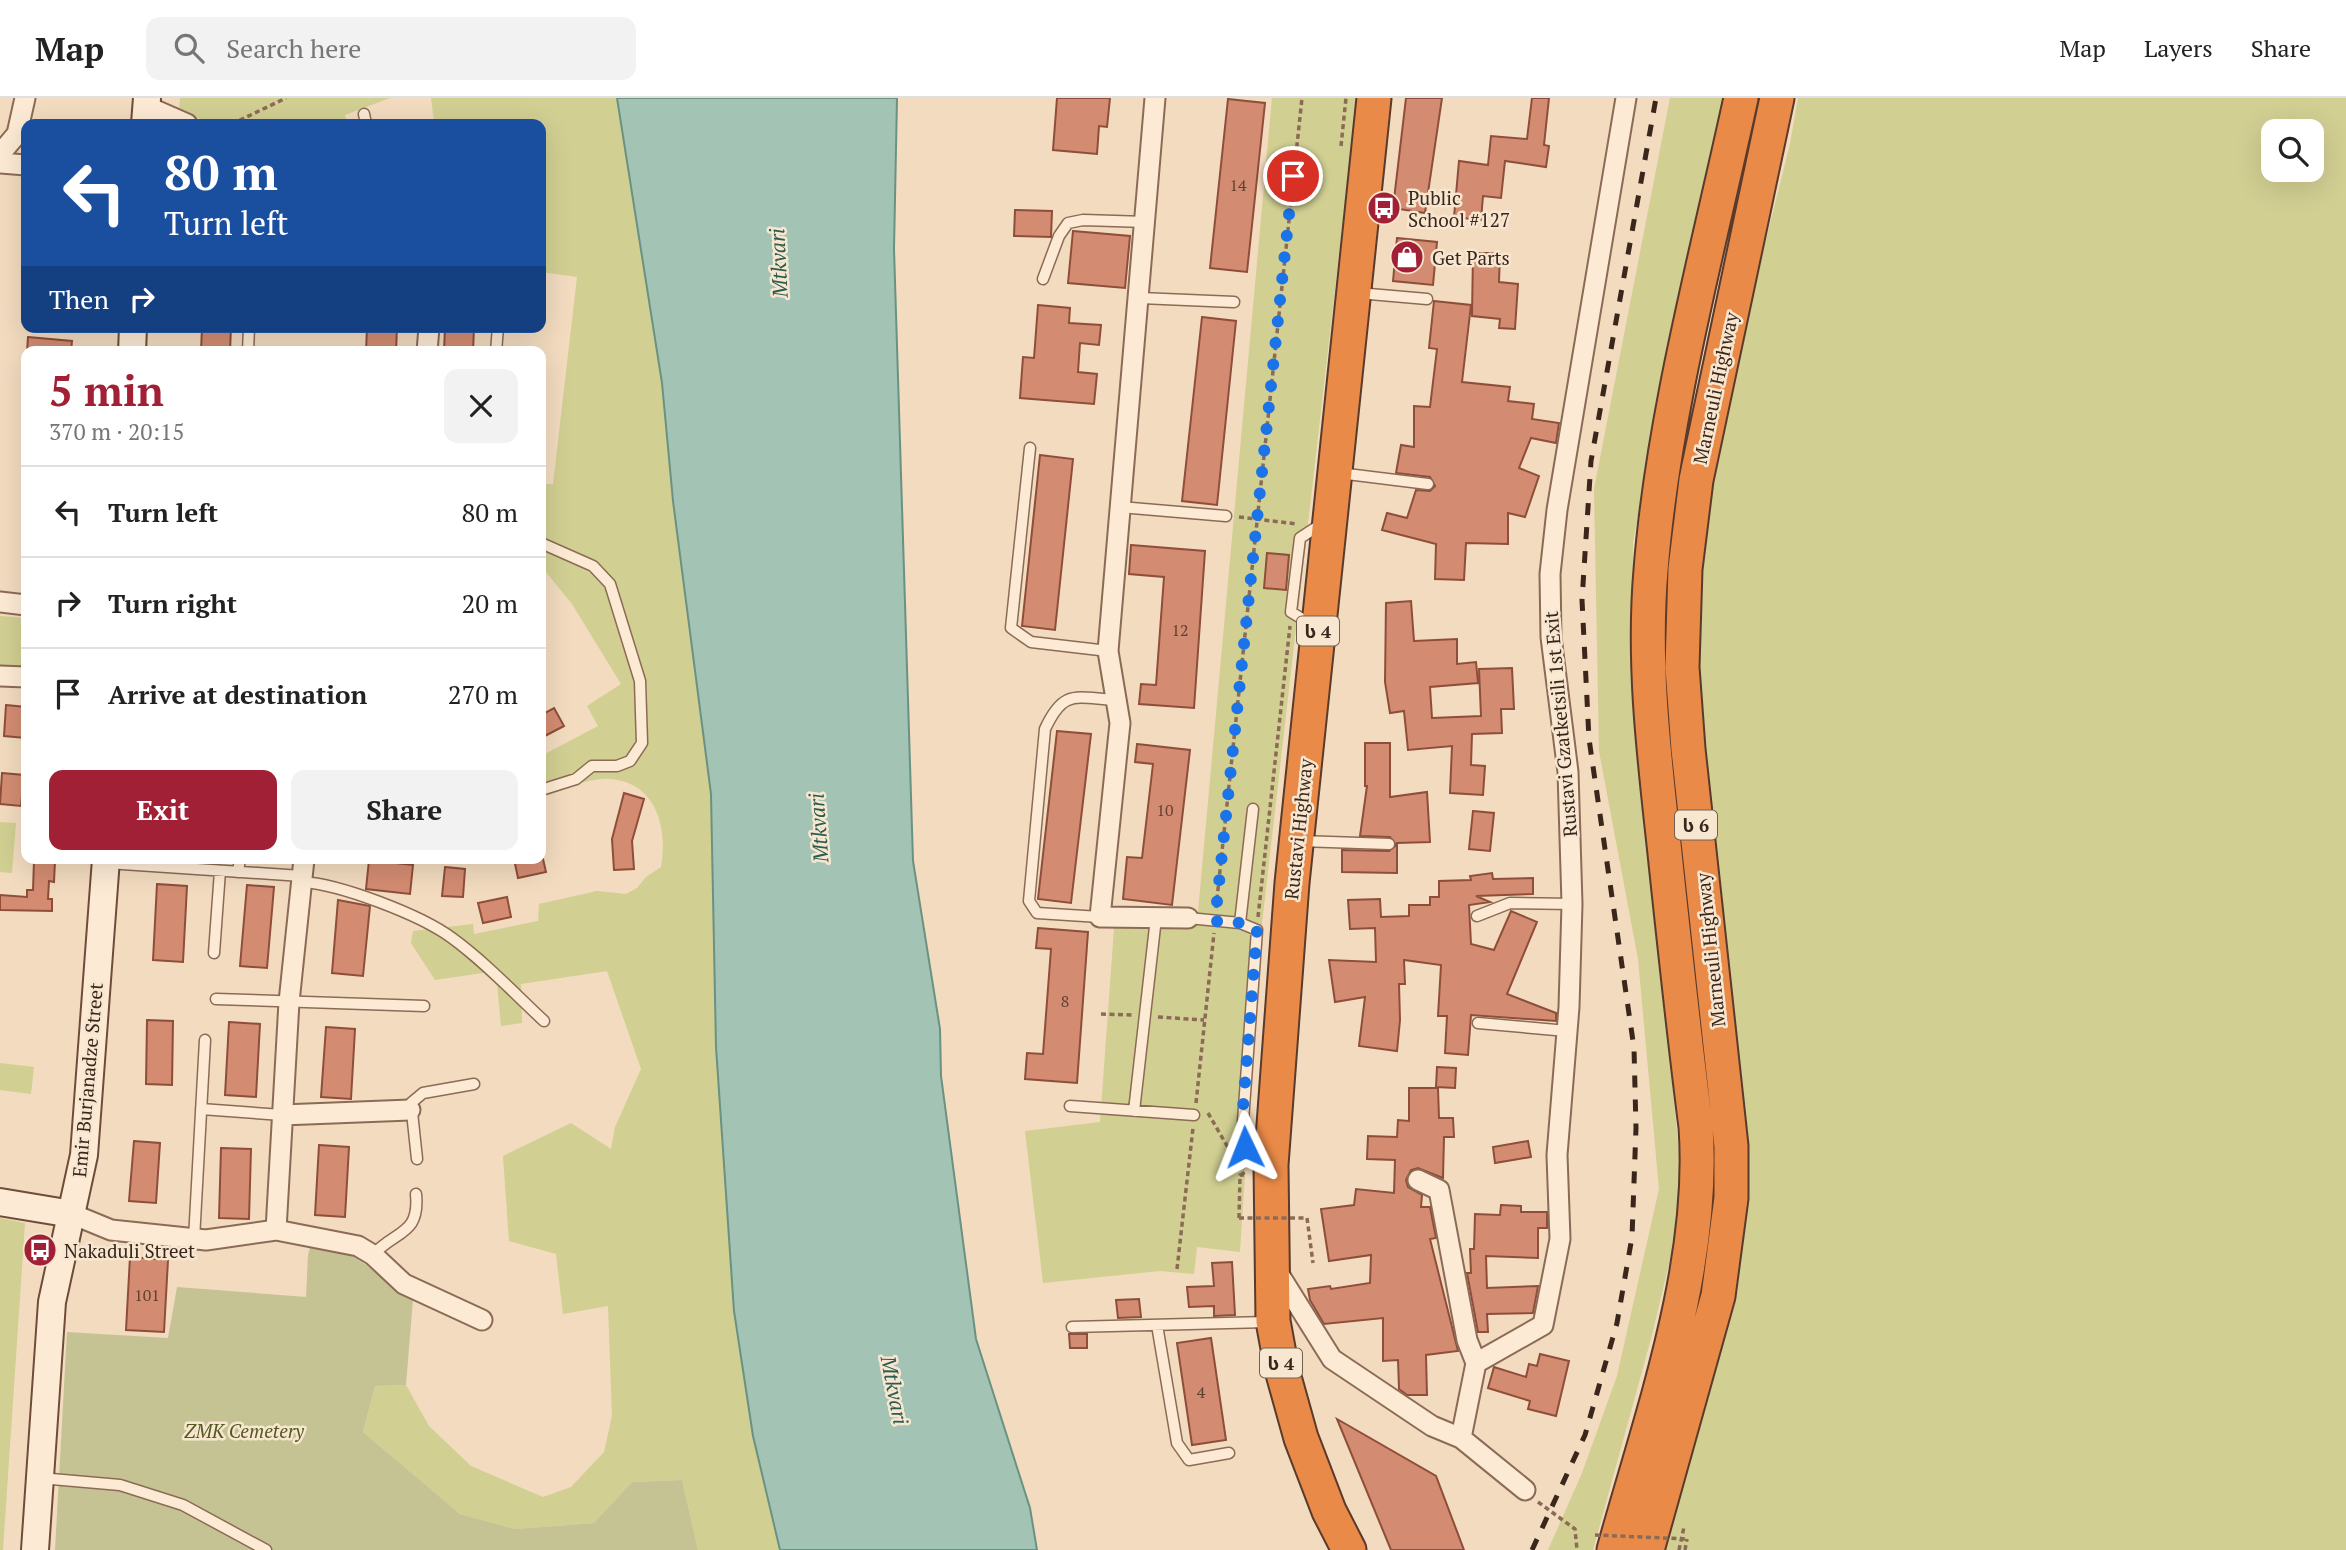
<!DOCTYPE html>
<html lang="en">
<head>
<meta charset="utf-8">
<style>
	:root { --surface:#fff; --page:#f2f2f2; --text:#222; --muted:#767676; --line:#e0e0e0; --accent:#a12035 }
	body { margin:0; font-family:"PT Serif","Noto Sans Georgian",serif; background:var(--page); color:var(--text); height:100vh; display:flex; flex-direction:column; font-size:26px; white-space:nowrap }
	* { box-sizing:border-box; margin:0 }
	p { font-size:23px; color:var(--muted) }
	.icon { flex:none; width:38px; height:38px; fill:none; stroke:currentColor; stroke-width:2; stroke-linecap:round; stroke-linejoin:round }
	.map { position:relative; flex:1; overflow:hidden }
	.side { position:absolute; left:21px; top:248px; width:525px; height:518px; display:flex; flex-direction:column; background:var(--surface); border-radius:14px; box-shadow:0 7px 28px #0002 }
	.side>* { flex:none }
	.guide { position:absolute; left:21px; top:21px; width:525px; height:214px; border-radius:14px; box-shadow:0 7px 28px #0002; background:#1a4fa0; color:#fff; overflow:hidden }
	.tools { position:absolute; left:2261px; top:21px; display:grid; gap:14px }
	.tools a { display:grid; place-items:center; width:63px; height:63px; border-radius:14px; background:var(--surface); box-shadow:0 7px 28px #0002; font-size:35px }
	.pin { position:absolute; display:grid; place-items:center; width:60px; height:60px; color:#fff; margin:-30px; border:4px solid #fff; border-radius:50%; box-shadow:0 2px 7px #0007 }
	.me { position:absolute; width:77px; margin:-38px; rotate:358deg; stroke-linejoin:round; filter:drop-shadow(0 0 5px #0008) }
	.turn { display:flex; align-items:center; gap:24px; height:147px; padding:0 28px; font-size:32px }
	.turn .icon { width:91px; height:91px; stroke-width:2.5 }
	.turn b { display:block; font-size:49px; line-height:60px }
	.then { display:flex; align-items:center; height:66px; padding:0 28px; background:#0003; gap:14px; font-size:26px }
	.round { display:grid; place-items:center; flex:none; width:74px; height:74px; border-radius:14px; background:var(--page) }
	.head { display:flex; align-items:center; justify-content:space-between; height:119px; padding:0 28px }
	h1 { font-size:42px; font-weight:800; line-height:52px; color:var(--accent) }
	.action { display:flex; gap:14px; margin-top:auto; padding:14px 28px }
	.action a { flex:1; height:80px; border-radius:14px; background:var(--accent); color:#fff; font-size:28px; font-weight:800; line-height:80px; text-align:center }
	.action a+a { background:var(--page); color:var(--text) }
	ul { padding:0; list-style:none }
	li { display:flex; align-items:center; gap:21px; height:91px; padding:0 28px; border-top:2px solid var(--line) }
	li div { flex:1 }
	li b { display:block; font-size:26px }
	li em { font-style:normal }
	header { display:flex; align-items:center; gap:42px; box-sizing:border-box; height:98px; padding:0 35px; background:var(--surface); border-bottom:2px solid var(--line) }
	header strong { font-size:33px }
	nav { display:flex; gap:38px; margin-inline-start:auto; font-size:24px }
	.search { width:490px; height:63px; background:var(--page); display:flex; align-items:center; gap:18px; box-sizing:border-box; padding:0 24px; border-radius:14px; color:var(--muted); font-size:26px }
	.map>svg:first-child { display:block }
	.green { fill:#d1cf92; fill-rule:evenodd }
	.cemetery { fill:#c5c393 }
	.water { fill:#a3c3b5; stroke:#699282; stroke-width:2 }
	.building { fill:#d38c72; stroke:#8e4e39; stroke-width:2 }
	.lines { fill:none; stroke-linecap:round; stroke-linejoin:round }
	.lane-casing { stroke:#8c6b56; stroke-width:13 }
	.street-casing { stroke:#8c6b56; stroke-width:23 }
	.secondary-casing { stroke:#6e4c39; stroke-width:30 }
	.highway-casing { stroke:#5a3a2b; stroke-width:37 }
	.path { stroke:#8c6b56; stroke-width:3.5; stroke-dasharray:5 3.5; stroke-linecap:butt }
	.lane { stroke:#fcead4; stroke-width:10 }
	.street { stroke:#fcead4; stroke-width:19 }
	.secondary { stroke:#fcead4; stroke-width:26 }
	.highway { stroke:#e98a48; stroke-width:33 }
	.rail { stroke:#3b261c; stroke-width:5; stroke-dasharray:12 12; stroke-linecap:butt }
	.path-bridge { stroke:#8c6b56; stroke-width:3.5; stroke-dasharray:5 3.5; stroke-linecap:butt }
	.route { stroke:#1a73e8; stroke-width:12; stroke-dasharray:0 21.6 }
	.labels { text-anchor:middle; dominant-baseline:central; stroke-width:5; stroke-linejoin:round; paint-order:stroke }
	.number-label { font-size:16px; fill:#614032 }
	.shield { fill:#f8e7d0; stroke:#746052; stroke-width:2 }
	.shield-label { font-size:18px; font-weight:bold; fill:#3b261c }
	.poi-label { font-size:19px; fill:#3b261c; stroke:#f8e7d0; text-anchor:start }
	.street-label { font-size:19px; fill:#3b261c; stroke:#f8e7d0 }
	.park-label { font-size:19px; font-style:italic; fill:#535920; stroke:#f8e7d0 }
	.water-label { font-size:21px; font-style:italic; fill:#2a5c51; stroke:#f8e7d0 }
</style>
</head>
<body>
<header>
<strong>Map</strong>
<div class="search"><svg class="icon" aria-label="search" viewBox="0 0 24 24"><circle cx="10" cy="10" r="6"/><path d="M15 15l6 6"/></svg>Search here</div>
<nav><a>Map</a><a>Layers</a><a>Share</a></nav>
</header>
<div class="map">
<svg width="2346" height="1452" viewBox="0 0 2346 1452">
	<rect width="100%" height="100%" fill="#f2dbbf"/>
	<!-- green -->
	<path class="green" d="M180 0H390L345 17 347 26H223L179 16Z
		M431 0H617L662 285 673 403 711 696 716 949 734 1213 753 1338 780 1452H698L682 1382 632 1384 594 1425 515 1431 460 1416 363 1334 375 1288 406 1287 429 1328 471 1368 543 1399 571 1389 604 1354 612 1318 608 1208 563 1216 556 1156 509 1143 503 1058 571 1025 611 1051 615 1029 641 971 607 873 521 886 522 925 501 928 496 873 435 882 411 845 413 833 473 826 474 836 538 823 539 806 597 793 626 796 637 790 646 779 661 769C668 731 657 685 611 681 590 679 566 691 547 698L549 683 541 685V658L598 628 587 608 621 586 572 506 541 468V386H553L577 179 541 174V26L434 24Z
		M1272 0H1357L1260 843 1240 1154 1197 1149 1194 1176 1160 1173 1043 1185 1025 1033 1100 1024 1115 817 1197 825Z
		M1670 0H1726L1666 265 1633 444 1632 585 1684 1103 1652 1237 1593 1452H1548L1582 1375 1617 1278 1659 1091 1638 861 1599 653 1594 391Z
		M1798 0H2346V1452H1661L1745 1097 1689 536 1712 356 1790 46ZM2273 33H2312V72H2273Z
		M0 518 26 520V569L0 568Z
		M0 724 16 725 12 775 0 774Z
		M0 965 34 969 31 996 0 992Z
		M0 1120 25 1125 3 1452H0Z"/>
	<!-- cemetery -->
	<path class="cemetery" d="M312 1143 352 1157 413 1201 406 1287 375 1288 363 1334 460 1416 515 1431 594 1425 632 1384 682 1382 698 1452H55L67 1234 168 1240 177 1189 306 1199 308 1157Z"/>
	<!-- water -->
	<path class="water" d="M617 0H897L894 151 913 763 940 931 941 978 976 1241 1030 1410 1037 1452H780L753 1338 734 1213 716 949 711 696 673 403 662 285Z"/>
	<!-- building -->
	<path class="building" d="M1057 0H1110L1107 29 1099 28 1097 56 1053 52Z
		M1406 0H1442L1425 115 1393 110Z
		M1532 0H1549L1544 47 1549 48 1546 69 1505 63 1501 100 1483 98 1481 122 1454 119 1459 63 1488 67 1491 38 1527 41Z
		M1228 1 1265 5 1247 174 1210 170Z
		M1015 112 1052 113 1051 139 1014 138Z
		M1073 133 1130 138 1125 190 1068 185Z
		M1397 140 1437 144 1433 187 1393 183Z
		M1473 155H1500L1499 184 1518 186 1515 231 1499 230 1500 221 1472 218Z
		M1434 203 1471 207 1462 284 1510 289 1508 303 1534 306 1532 321 1559 325 1556 345 1531 340 1519 370 1539 378 1525 419 1508 415V446L1466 445 1464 482 1435 481 1436 446 1382 432 1387 415 1407 420 1416 392 1430 393 1435 388 1430 379 1396 375 1401 347 1414 349V308L1430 309 1437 251 1429 250Z
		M1038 207 1070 210 1069 225 1101 227 1099 247 1080 245 1078 274 1097 276 1094 306 1020 300 1023 259 1034 260Z
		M1202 219 1236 223 1217 407 1182 403Z
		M202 229H231L230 254H201Z
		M367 229H397L396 254H366Z
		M445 229H474L473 254H444Z
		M28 239 72 243 71 254H27Z
		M1040 357 1073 361 1055 532 1022 528Z
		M1131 447 1205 453 1194 610 1139 606 1141 586 1156 587 1164 479 1129 476Z
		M1267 455 1289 457 1286 492 1264 490Z
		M1411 503 1414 543 1457 541V566L1476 564 1478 585 1430 589 1432 620 1481 618 1479 571 1512 570 1514 611H1501L1502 635 1472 636 1471 667 1485 668 1483 697 1450 695 1452 648 1408 652 1404 613 1390 615 1385 584 1386 505Z
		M6 607 26 609 25 640 4 638Z
		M554 610 564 628 541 640V617Z
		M1057 633 1091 636 1071 805 1038 801Z
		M1365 645H1390V699L1427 694 1430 744 1397 745V775L1342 774V752L1389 753 1396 747 1390 739 1360 738 1367 688H1365Z
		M1137 646 1190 652 1172 807 1123 801 1127 759 1142 760 1153 666 1135 664Z
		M2 675 24 677 21 708 0 706Z
		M624 695 644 701 632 743 634 771 614 772 612 741Z
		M1473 713 1494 715 1490 753 1469 751Z
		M514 761H543L546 774 518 780Z
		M34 762 55 763 54 784 49 783 48 801H52V813L0 812V797L27 799V792H33Z
		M369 762 413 767 410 796 366 791Z
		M445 769 465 771 463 799 442 798Z
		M1492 775 1493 781 1533 780V796L1476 798 1490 804 1469 807 1471 846 1494 852 1511 813 1537 824 1507 896 1556 915V923L1471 917 1468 957 1445 955 1447 918H1438L1441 867 1404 862 1405 886H1399L1400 922 1397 953 1359 948 1365 899 1335 904 1329 862 1376 864 1375 830 1350 831 1348 802 1380 801 1381 819 1409 818V807H1430V799H1439V783L1471 782 1470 778Z
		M157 786 187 788 183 864 153 862Z
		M247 787 274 789 267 870 240 868Z
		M507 799 511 819 483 825 478 805Z
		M338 802 370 808 363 878 332 875Z
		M1038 830 1088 834 1077 985 1025 981 1027 955 1043 956 1051 851 1036 850Z
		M147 922 173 923 172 987 146 986Z
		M229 924 260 926 256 999 225 997Z
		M326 929 355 931 351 1001 321 999Z
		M1437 969 1456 970 1455 990 1436 989Z
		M1409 990H1438L1439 1020H1453L1454 1039H1444L1443 1080 1418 1070 1411 1072 1406 1082 1408 1089 1422 1097 1421 1109H1430L1436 1140 1430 1141 1458 1253 1426 1257 1427 1297H1407L1399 1291 1398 1262 1383 1263V1220L1324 1226 1310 1202 1308 1191 1330 1188 1331 1191 1370 1185 1371 1157 1329 1163 1321 1111 1354 1107 1356 1091 1394 1095 1395 1062 1367 1061 1368 1038 1397 1039 1398 1022 1409 1023Z
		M134 1043 160 1045 156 1105 129 1103Z
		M1528 1043 1531 1059 1495 1065 1493 1049Z
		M319 1047 349 1049 345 1119 315 1117Z
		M221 1050 251 1051 249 1121 219 1120Z
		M1501 1107 1521 1108V1114H1547V1130H1538V1160L1486 1158 1487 1190 1538 1188 1533 1215 1487 1216 1488 1234H1478L1467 1175H1471L1470 1151H1474L1475 1116 1500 1117Z
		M130 1159 168 1162 164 1234 126 1232Z
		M1232 1164 1235 1217 1214 1218V1208L1189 1209 1187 1189 1214 1188 1212 1165Z
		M1139 1201 1141 1219 1118 1220 1116 1202Z
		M1069 1236H1087V1250H1070Z
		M1211 1240 1226 1342 1192 1347 1177 1245Z
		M1540 1256 1569 1263 1556 1318 1528 1311 1530 1303 1488 1290 1494 1269 1526 1279 1529 1266 1537 1268Z
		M1337 1321 1436 1378 1464 1452H1391Z"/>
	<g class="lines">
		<defs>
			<path id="lane" d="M364 16 366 26
				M1043 181 1059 138 1068 125 1083 122 1146 124
				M1358 195 1427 201
				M1140 200 1234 204
				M248 254 249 229
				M496 254 498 229
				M1030 350 1011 530 1031 544 1108 553
				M1339 375 1428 386
				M1120 409 1226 418
				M541 445 593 468 610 486 640 583 642 645 630 663 617 668H592L576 681 541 692
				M1314 528 1291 514 1300 440 1323 425
				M1300 743 1389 746
				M107 765 302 778
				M238 774 240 761
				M302 784C340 786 421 817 452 840 485 864 514 895 544 923
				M1477 818 1510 805 1572 806
				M1100 819 1037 815 1029 803 1045 631C1064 590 1076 600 1116 602
				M1188 820 1240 825 1257 832 1243 1023 1245 1049 1265 1063
				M1240 825 1253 711
				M214 855 220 773
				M216 901 424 908
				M1478 925 1567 933
				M1070 1008 1194 1017
				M201 1011 282 1017
				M1134 1013 1156 820
				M417 1061 411 1005 423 995 474 986
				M194 1141 205 942
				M373 1157C395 1132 420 1138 416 1096
				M1157 1227 1177 1345 1189 1362 1229 1355
				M1072 1229 1267 1224
				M40 1380 120 1387 183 1407 266 1452"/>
			<path id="street" d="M1155 0 1108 553 1120 625 1100 819 1188 820
				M146 8 187 26
				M0 56 17 36 25 0
				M0 65 26 67
				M427 254 429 229
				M0 504 26 507
				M0 578 26 579
				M282 1017 410 1012
				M1418 1082 1439 1092 1467 1242 1476 1265
				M72 1116 111 1132 206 1142 276 1132 358 1148 373 1157 404 1186 482 1222
				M276 1132 289 904 304 761
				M1275 1170 1332 1261 1432 1328 1461 1340 1525 1392
				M1461 1340 1476 1265 1543 1227 1560 1141 1557 1057 1569 909 1572 806 1568 674 1551 539 1550 476 1557 412 1626 0"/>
			<path id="secondary" d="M145 26 147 0
				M132 254 133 229
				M0 1104 72 1116
				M35 1452 52 1204 84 1057 106 761"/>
			<path id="highway" d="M1349 1452 1329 1413 1301 1340 1282 1272 1273 1223 1271 1067 1292 785 1374 0
				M1614 1452C1651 1319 1706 1168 1696 1029 1684 935 1674 841 1664 746 1654 655 1643 564 1651 472 1663 317 1708 153 1741 0
				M1647 1452 1718 1198 1731 1100V1048L1688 651 1682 569 1685 471 1696 382 1777 0"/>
		</defs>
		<!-- lane casing -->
		<use href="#lane" class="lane-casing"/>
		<!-- street casing -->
		<use href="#street" class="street-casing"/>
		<!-- secondary casing -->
		<use href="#secondary" class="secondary-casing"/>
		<!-- highway casing -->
		<use href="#highway" class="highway-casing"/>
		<!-- path -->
		<path class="path" d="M232 26 286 0
			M1341 48 1346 0
			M1239 419 1297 426
			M1216 810 1302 0
			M1258 819 1290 528
			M1101 916 1132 917
			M1158 919 1204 922
			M1196 1005 1214 835
			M1208 1015 1244 1077
			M1239 1120 1240 1077H1244
			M1307 1120 1313 1165
			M1177 1171 1193 1030
			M1538 1404 1575 1431 1577 1452
			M1679 1452 1684 1429
			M1685 1452 1687 1441"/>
		<!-- lane -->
		<use href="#lane" class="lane"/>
		<!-- street -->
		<use href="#street" class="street"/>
		<!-- secondary -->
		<use href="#secondary" class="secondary"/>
		<!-- highway -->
		<use href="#highway" class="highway"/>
		<!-- rail -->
		<path class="rail" d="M1532 1452 1585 1337 1617 1225 1632 1139 1636 1030 1634 950 1589 641 1582 502 1591 363 1656 0"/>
		<!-- path-bridge -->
		<path class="path-bridge" d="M1239 1120H1307
			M1595 1437 1687 1441"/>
	</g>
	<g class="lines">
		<!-- route -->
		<path class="route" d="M1245 1049 1242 1023 1257 832 1241 825 1215 823 1293 78"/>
	</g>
	<!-- icons -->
	<defs>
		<symbol id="bus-disc" viewBox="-11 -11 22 22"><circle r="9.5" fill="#a12035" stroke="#f8e7d0"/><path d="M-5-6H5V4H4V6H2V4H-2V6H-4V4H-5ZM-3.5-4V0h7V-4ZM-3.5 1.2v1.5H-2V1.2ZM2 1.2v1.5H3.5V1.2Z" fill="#fff"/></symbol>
		<symbol id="shop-disc" viewBox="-11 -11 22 22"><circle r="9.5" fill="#a12035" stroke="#f8e7d0"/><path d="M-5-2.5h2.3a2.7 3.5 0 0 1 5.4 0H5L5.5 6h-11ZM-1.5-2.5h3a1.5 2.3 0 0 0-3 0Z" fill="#fff"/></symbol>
	</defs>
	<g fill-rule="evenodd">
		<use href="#bus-disc" x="1365" y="91" width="38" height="38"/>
		<use href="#shop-disc" x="1388" y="140" width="38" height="38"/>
		<use href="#bus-disc" x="21" y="1133" width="38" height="38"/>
	</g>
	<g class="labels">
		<!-- number labels -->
		<g class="number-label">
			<text x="1238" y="87">14</text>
			<text x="1180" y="532">12</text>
			<text x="1165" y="712">10</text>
			<text x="1065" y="903">8</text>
			<text x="147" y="1197">101</text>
			<text x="1201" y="1294">4</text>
		</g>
		<!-- shield labels -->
		<g class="shield">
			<rect x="1297" y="518.5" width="42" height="29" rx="5"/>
			<rect x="1675" y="712.5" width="42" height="29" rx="5"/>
			<rect x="1260" y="1250.5" width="42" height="29" rx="5"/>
		</g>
		<g class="shield-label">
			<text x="1318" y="533">ს 4</text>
			<text x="1696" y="727">ს 6</text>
			<text x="1281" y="1265">ს 4</text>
		</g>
		<!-- poi labels -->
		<g class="poi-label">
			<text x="1408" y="99">Public<tspan x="1408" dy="22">School #127</tspan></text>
			<text x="1432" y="159">Get Parts</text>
			<text x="64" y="1152">Nakaduli Street</text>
		</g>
		<!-- street labels -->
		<g class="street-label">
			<text transform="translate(1715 290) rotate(-78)">Marneuli Highway</text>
			<text transform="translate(1560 626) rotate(-95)">Rustavi Gzatketsili 1st Exit</text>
			<text transform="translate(1298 731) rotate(-84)">Rustavi Highway</text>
			<text transform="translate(1710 852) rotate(-96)">Marneuli Highway</text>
			<text transform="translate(87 982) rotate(-85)">Emir Burjanadze Street</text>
		</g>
		<!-- park labels -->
		<g class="park-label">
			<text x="244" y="1332">ZMK Cemetery</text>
		</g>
		<!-- water labels -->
		<g class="water-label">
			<text transform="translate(778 165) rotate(-93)">Mtkvari</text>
			<text transform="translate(818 730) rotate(-94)">Mtkvari</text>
			<text transform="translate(895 1292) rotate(79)">Mtkvari</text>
		</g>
	</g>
</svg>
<div class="tools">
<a><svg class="icon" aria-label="search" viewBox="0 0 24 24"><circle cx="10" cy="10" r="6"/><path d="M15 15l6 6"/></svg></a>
</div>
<div class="pin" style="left:1293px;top:78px;background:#d93025"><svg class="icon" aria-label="arrive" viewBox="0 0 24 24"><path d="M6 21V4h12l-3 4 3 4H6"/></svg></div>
<svg class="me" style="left:1245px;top:1049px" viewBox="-20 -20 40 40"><path d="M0-17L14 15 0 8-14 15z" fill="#1a73e8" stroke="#fff" stroke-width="4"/></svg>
<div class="guide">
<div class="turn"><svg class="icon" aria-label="left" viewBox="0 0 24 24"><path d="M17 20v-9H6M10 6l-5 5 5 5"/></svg><div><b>80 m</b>Turn left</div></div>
<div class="then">Then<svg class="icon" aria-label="right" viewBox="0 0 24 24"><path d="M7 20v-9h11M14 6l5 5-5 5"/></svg></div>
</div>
<section class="side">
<div class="head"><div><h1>5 min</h1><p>370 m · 20:15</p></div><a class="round"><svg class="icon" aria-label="close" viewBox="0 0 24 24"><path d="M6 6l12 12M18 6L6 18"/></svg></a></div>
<ul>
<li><svg class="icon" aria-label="left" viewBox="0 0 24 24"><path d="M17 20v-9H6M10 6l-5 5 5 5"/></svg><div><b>Turn left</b></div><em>80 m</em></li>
<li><svg class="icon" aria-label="right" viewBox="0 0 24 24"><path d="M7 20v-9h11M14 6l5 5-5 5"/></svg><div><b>Turn right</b></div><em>20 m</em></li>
<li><svg class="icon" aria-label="arrive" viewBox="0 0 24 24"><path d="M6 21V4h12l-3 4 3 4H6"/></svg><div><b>Arrive at destination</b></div><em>270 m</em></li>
</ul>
<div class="action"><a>Exit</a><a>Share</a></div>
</section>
</div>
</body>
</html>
